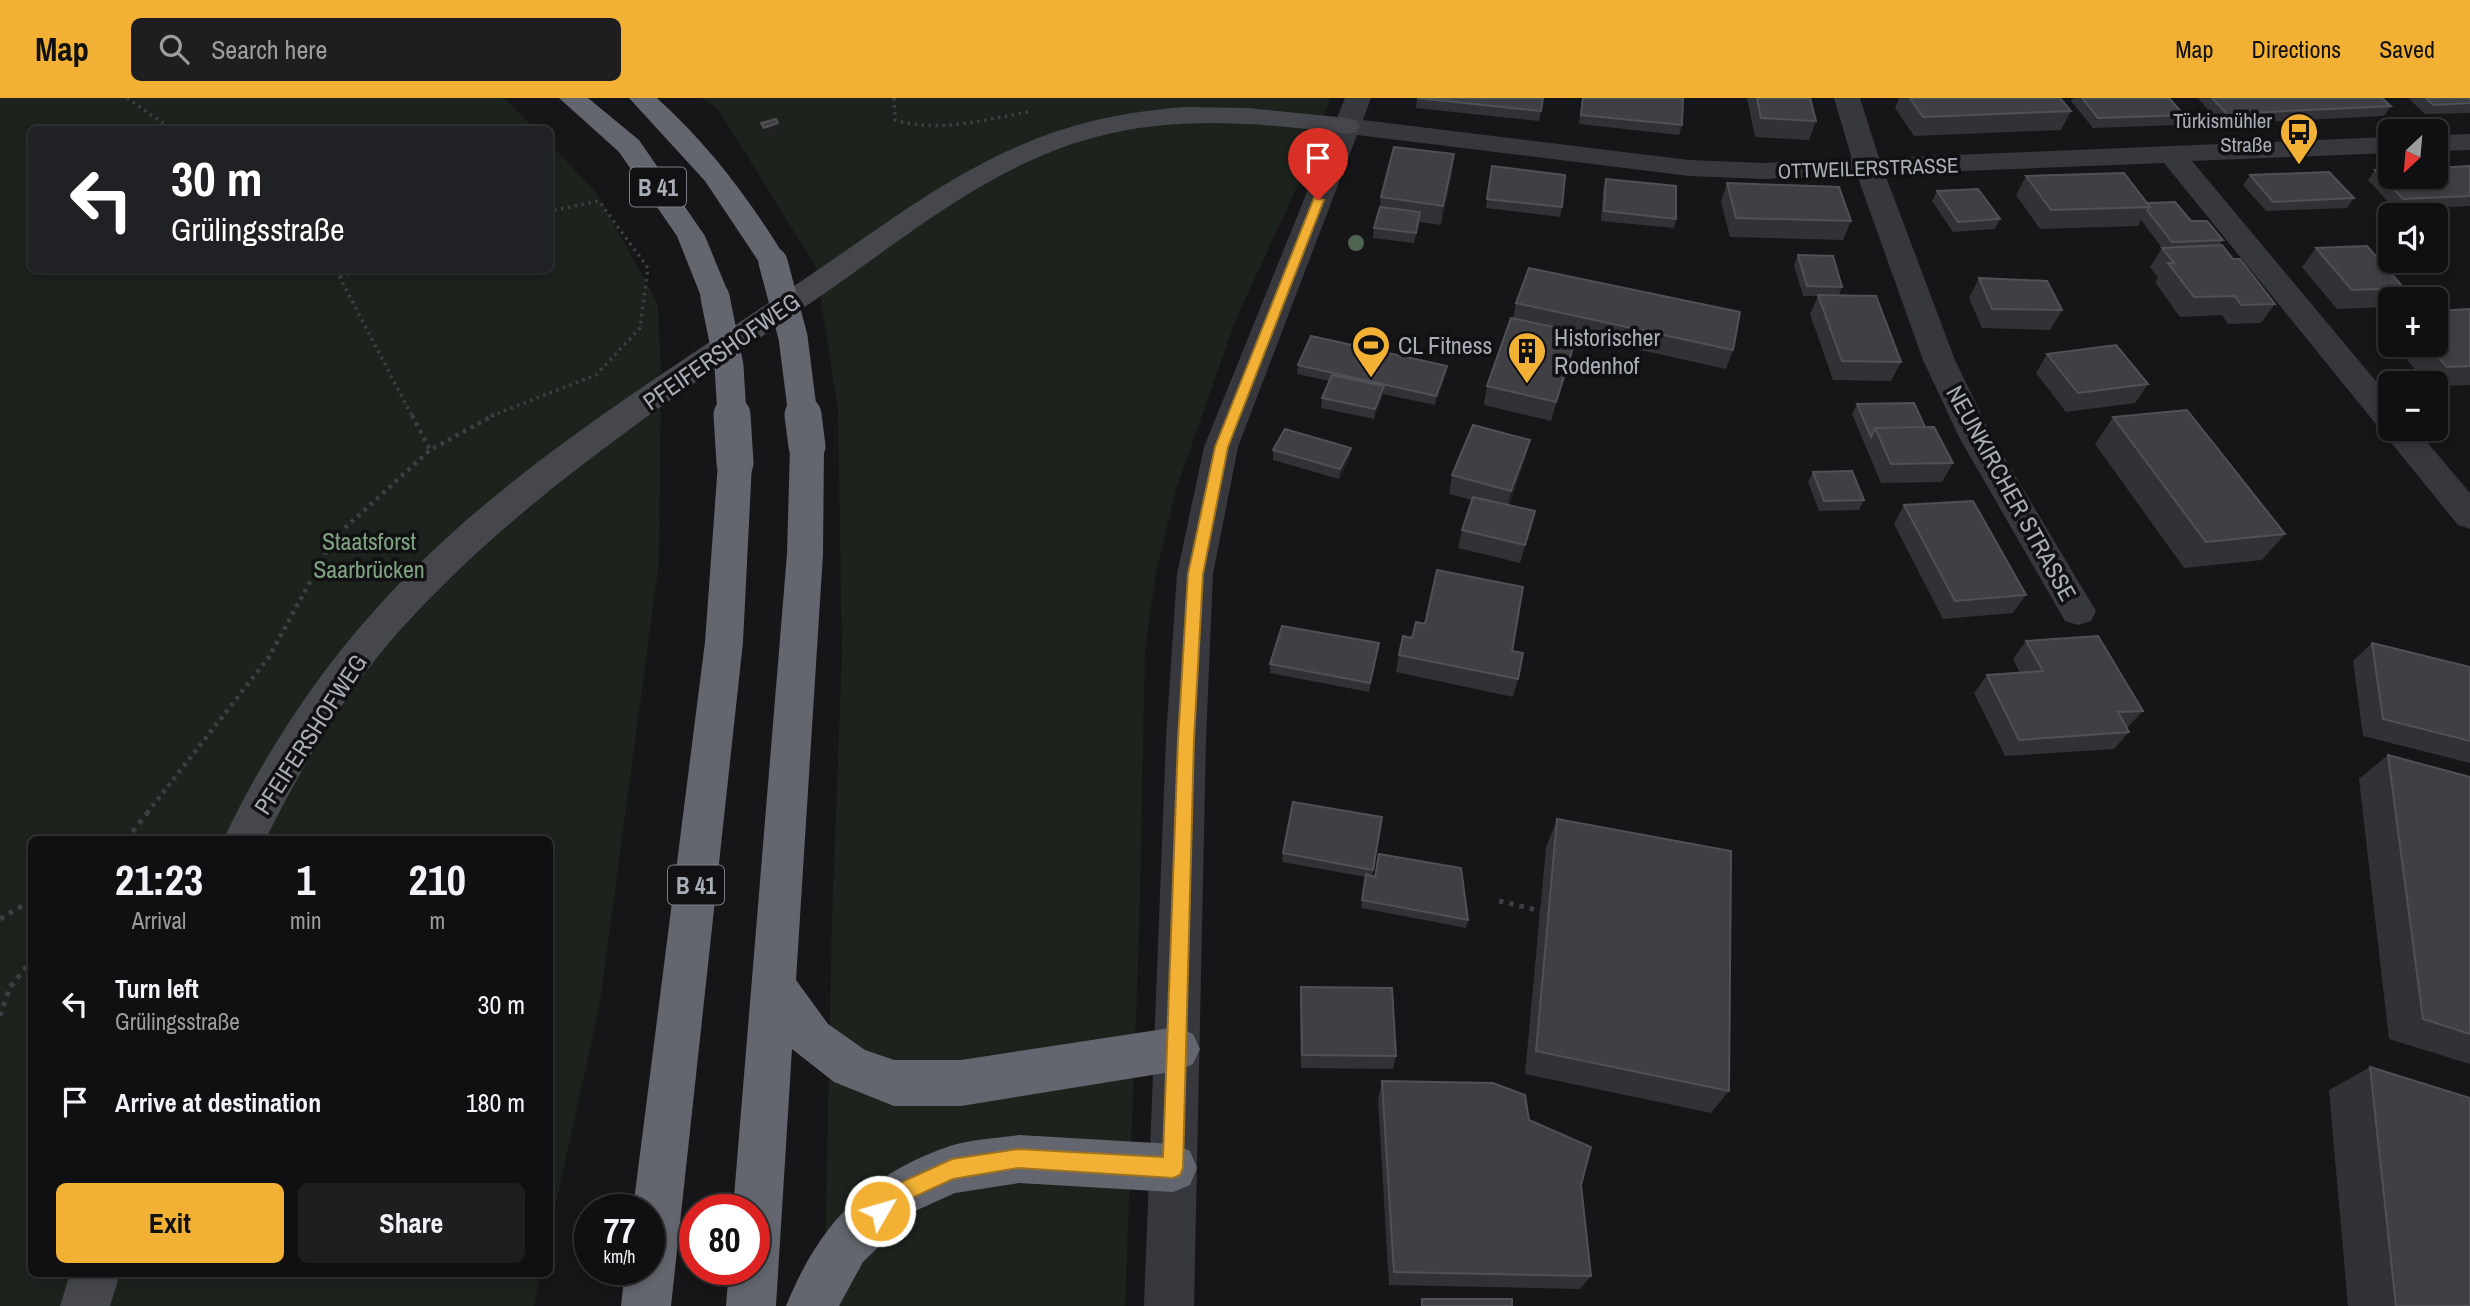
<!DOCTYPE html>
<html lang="en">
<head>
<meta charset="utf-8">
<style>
	:root { --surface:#101012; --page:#1e1e20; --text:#f1f3f6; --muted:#9c9d9f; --line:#303032; --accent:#f2b134 }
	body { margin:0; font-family:"Archivo Narrow",sans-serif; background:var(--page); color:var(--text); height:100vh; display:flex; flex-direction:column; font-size:26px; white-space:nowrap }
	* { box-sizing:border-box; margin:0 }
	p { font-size:23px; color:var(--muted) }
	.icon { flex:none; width:38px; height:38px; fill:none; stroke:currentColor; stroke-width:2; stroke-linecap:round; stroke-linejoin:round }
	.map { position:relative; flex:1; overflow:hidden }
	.panel { position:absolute; left:28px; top:738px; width:525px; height:441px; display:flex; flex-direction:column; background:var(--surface); border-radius:10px; box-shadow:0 4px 10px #0003,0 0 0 2px var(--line) }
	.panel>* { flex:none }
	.top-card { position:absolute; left:28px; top:28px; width:525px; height:147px; border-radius:10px; box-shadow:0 4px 10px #0003,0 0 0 2px var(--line); background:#202124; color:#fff; overflow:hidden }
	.needle { width:46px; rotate:206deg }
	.fabs { position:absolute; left:2378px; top:21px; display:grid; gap:14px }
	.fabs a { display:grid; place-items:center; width:70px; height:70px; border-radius:10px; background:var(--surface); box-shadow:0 4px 10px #0003,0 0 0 2px var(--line); font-size:35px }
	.speed { position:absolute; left:574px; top:1096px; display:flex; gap:14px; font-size:35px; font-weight:700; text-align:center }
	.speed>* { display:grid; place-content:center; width:91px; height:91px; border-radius:50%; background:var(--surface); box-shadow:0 4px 10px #0003,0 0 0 2px var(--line); line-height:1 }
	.speed small { font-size:18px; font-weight:400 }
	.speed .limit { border:10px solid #d22; background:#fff; color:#111 }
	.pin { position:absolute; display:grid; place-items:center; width:60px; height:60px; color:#fff; margin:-72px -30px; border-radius:50% 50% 50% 0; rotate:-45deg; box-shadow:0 0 7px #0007 }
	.pin .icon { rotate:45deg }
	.me { position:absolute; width:77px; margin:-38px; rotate:52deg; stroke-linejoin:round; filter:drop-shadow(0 0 5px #0008) }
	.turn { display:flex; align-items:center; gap:24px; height:147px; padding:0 28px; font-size:32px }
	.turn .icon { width:91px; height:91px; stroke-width:2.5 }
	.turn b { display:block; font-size:49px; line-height:60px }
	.eta { display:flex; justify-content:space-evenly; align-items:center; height:119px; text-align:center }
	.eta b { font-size:42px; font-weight:700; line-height:49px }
	.action { display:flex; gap:14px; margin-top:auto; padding:14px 28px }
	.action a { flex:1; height:80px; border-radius:10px; background:var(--accent); color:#111; font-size:28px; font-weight:700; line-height:80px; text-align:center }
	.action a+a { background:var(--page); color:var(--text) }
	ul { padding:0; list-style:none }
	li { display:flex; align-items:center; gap:21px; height:98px; padding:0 28px }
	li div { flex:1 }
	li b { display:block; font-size:26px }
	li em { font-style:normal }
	header { display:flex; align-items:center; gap:42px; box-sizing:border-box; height:98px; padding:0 35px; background:var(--accent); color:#111 }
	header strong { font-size:33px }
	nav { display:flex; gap:38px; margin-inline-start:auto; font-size:24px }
	.search { width:490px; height:63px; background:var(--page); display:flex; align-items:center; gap:18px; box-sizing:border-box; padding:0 24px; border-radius:10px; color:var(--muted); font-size:26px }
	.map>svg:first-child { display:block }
	.green { fill:#1c231d }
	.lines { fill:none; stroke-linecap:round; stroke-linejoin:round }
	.path-far2 { stroke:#3d3f44; stroke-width:3.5; stroke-dasharray:2.5 4.5; stroke-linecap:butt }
	.path-far1 { stroke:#3d3f44; stroke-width:4.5; stroke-dasharray:3.5 5; stroke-linecap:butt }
	.path { stroke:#3d3f44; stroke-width:5; stroke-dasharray:4.5 6; stroke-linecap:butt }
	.street { fill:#37383d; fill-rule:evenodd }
	.secondary { fill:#45474d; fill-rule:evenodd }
	.highway { fill:#63666e; fill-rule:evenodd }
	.highway-bridge-far1 { stroke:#63666e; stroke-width:29 }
	.highway-bridge { stroke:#63666e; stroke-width:37 }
	.tree { fill:#506452 }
	.wall { fill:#323236 }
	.shaded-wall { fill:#212124 }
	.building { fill:#3f3f44; stroke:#4f5156; stroke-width:2 }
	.route { fill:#f2b134; stroke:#9d7322; stroke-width:2 }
	.labels { text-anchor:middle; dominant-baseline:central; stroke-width:7; stroke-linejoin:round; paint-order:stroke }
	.far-poi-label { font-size:21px; fill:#a8adb8; stroke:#111113; text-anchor:end }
	.far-street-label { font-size:21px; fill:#a8adb8; stroke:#111113 }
	.shield { fill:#111113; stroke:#7b7e86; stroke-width:2 }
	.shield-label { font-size:23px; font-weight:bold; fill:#a8adb8 }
	.poi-label { font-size:24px; fill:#a8adb8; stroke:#111113; text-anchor:start }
	.street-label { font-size:24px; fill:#a8adb8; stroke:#111113 }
	.park-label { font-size:24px; fill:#7fa381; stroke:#111113 }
</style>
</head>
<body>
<header>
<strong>Map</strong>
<div class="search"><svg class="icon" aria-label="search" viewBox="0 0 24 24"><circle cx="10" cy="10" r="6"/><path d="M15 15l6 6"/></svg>Search here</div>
<nav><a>Map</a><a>Directions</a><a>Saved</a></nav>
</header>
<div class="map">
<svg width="2470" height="1208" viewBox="0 0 2470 1208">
	<rect width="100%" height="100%" fill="#161618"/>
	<!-- green -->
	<path class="green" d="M0 0H504L535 31 32 32V172H550V46L596 94 658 206 661 275 659 464 600 904 550 1133V742H32V1176H540L534 1208H0Z
		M703 0H1330L1306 70 1235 223 1176 392 1156 475 1145 551 1139 841 1125 1208H824L832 821 842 556 838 313 816 169 718 11Z"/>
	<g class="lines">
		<!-- path-far2 -->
		<path class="path-far2" d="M127 0 173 32
			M894 0 895 22C939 35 983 22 1028 14
			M336 172 412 318
			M340 179 359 172
			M491 318 596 277 640 230 648 170 599 103 550 113"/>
		<!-- path-far1 -->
		<path class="path-far1" d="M412 317 430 352
			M147 715 269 559 334 440 430 352 494 317"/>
		<!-- path -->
		<path class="path" d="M126 742 149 713
			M1499 803 1541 813
			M0 821 32 802
			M0 918 10 889 32 862"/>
		<!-- street -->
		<path class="street" d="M1345 0H1371L1363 22 1689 62 1764 65 1852 61 1834 0H1860L1879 60 2390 39V55L2192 63 2390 300V331H2416L2470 395V431L2458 427 2164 65 1885 76 1955 262 1992 339 2096 513 2091 523 2078 527 2065 523 1959 339 1923 262 1857 77 1764 81 1689 78 1357 37 1238 349 1213 476 1206 641 1194 1208H1144L1166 641 1177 476 1204 349Z
			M2470 36V52L2436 53V37Z"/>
		<!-- secondary -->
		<path class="secondary" d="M1184 9 1248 10 1347 20 1356 22 1360 28 1356 34 1347 36C1263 25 1178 17 1096 39 993 66 910 136 825 195 677 298 523 396 402 530 345 593 303 667 265 742H223C263 659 313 581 374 513 494 378 655 282 803 182 879 131 952 73 1038 40 1084 22 1134 13 1184 9Z
			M70 1176H120L110 1208H60Z"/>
		<!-- highway -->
		<path class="highway" d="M559 0H588L639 42 705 138 730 199 726 206 715 209 704 206 677 138 619 54Z
			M629 0H657C710 48 751 103 788 164L783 170 773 173 763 170 705 83Z
			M807 336 819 340 824 348 823 456 796 882 828 926 865 952 894 962H961L1177 929 1193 936 1200 951 1193 966 1177 973 961 1008H894L834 984 792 951 776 1208H726L729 1171H754V1111H733L787 456 790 348 795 340Z
			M735 353 747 357 752 365 743 544 671 1208H621L625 1171H649V1111H633L705 544 718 365 723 357Z
			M1019 1037 1173 1046 1190 1053 1197 1070 1190 1087 1173 1094 1019 1085 955 1095 915 1113 863 1164 839 1208H786C819 1127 865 1077 950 1048 971 1041 997 1040 1019 1037Z"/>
		<!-- highway-bridge-far1 -->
		<path class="highway-bridge-far1" d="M773 164 793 239 803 318
			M715 199 729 268 732 318"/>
		<!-- highway-bridge -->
		<path class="highway-bridge" d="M732 317 735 365
			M803 317 807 348"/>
	</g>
	<!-- trees -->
	<circle class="tree" cx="1356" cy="145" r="8"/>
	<!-- wall -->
	<path class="wall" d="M1417 0 1541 13 1539 23 1416 10Z
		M1582 0H1683L1682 27 1679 37 1579 26Z
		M1747 0H1810L1816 23 1809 42 1755 39Z
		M1899 0H2060L2071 13 2061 32 1914 38 1895 10Z
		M2073 0H2169L2184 17 2178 27 2093 30 2071 3Z
		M2198 0H2382L2391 8 2384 18 2220 26Z
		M2408 0H2470V15L2425 16Z
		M1492 68 1562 109 1560 119 1486 110Z
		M2470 68V108L2395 111 2368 82 2375 72Z
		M1452 76 1441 127 1419 124 1414 145 1373 140 1374 130 1380 109 1381 99Z
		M2250 77 2354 100 2347 110 2266 113 2243 87Z
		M2026 78 2147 105 2191 123 2223 142 2219 147 2275 206 2261 225 2228 226 2222 217 2180 219 2155 184 2158 180 2150 169 2162 150 2141 122 2138 128 2040 131 2016 97Z
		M1606 81 1676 121 1674 130 1601 123 1603 91Z
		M1727 85 1851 123 1843 142 1730 139 1721 104Z
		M1937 93 2000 121 1995 131 1953 134 1932 103Z
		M2316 150 2404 190 2395 201H2390V207L2389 209 2337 211 2302 169Z
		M1798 157 1842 189 1839 197 1901 264 1891 283 1833 282 1810 216 1818 198H1803L1794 167Z
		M1979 180 2062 212 2050 232 1982 230 1969 200Z
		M1516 205 1733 252 1726 271 1577 238 1551 323 1484 307 1487 288 1513 220Z
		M2470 211V287L2436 288V285H2427L2394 247H2436Z
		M2390 224V242L2383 233Z
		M2047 256 2148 286 2135 305 2066 314 2036 275Z
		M1298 267 1446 277 1435 307 1383 296 1374 321 1321 310 1322 300 1329 283 1297 276Z
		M1857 306 1925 329 1953 365 1942 384 1881 385 1852 316Z
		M2113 319 2285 436 2262 462 2184 470 2095 346Z
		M1273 352 1350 359 1339 381 1273 362Z
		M1526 360 1509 407 1535 413 1520 465 1458 450 1462 432 1472 402 1449 396 1452 377Z
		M1813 374 1864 402 1859 412 1819 413 1808 384Z
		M1904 407 2026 497 2013 515 1943 521 1894 426Z
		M1412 540 1512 553 1518 581 1513 599 1396 574 1399 557Z
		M2026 543 2143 613 2127 630 2129 634 2114 651 2005 658 1974 595 1987 577 2020 575 2013 561Z
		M1379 545 1369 594 1270 575V566Z
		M2372 545 2470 569V665L2363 638 2353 563Z
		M2388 657 2470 679V966L2389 941 2359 681Z
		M1382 719 1372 778 1468 822 1466 830 1361 810 1366 779 1282 764 1283 755Z
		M1557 721 1729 993 1711 1015 1525 976 1546 749Z
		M1301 889 1396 958 1393 971 1301 970 1300 903Z
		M2370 969 2470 1208H2348L2329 992Z
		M1382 983 1529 1022 1581 1087 1591 1178 1580 1191 1389 1187 1378 1001Z"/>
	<!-- shaded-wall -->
	<path class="shaded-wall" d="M778 25 781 35 767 39 764 30Z
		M1454 56 1452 76 1441 127 1443 108Z
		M1578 234 1573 253 1551 323 1556 304Z
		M1447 268 1446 277 1435 307 1436 298Z
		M1384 288 1383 298 1374 321 1375 311Z
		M1530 342 1526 360 1507 411 1511 393Z
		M1351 350 1350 359 1339 381 1340 371Z"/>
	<!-- building -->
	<path class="building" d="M1417 0H1543L1541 13Z
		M1583 0H1683L1682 27 1581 17Z
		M1757 0H1810L1816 23 1761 20Z
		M1910 0H2060L2071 13 1923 19Z
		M2082 0H2169L2184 17 2098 20Z
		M2212 0H2382L2391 8 2227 16Z
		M2426 0H2470V5L2433 7Z
		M776 21 778 25 764 30 761 25Z
		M1394 49 1454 56 1443 108 1381 99Z
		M1492 68 1565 77 1562 109 1487 101Z
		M2470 68V98L2403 101 2375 72H2390V79H2436V70Z
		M2329 74 2354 100 2273 104 2250 77Z
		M2124 75 2150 109 2051 112 2026 78Z
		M1606 81 1676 88V121L1604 113Z
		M1727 85 1839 89 1851 123 1736 120Z
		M1978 91 2000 121 1958 124 1937 93Z
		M2175 104 2191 123H2207L2223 142 2172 144 2147 112 2150 109 2147 105Z
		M1380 109 1420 114 1416 135 1374 130Z
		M2222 147 2233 161H2240L2275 206 2241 207 2235 198 2194 199 2168 165H2174L2162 150Z
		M2367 148 2404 190 2352 192 2316 150Z
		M1798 157 1833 158 1842 189 1807 188Z
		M1529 170 1740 214 1733 252 1516 205Z
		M1979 180 2047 183 2062 212 1992 211Z
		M1818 197 1876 198 1901 264 1842 263Z
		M2470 211V268L2447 269 2427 247H2436V213Z
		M1511 220 1578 234 1556 304 1487 288Z
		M1311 238 1447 268 1436 298 1298 267Z
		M2116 247 2148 286 2078 295 2047 256Z
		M1332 277 1384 288 1375 311 1322 300Z
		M1914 305 1925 329 1875 330 1871 339 1857 306Z
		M2187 312 2285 436 2206 444 2113 319Z
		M1473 327 1530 342 1511 393 1452 377Z
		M1934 329 1953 365 1891 366 1875 330Z
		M1285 331 1351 350 1340 371 1273 352Z
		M1852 373 1864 402 1824 403 1813 374Z
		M1473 399 1535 413 1525 447 1462 432Z
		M1973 403 2026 497 1955 503 1904 407Z
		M1437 472 1523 489 1512 553 1523 555 1518 581 1399 557 1403 538 1412 540 1416 524 1425 526Z
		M1282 528 1379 545 1370 585 1270 566Z
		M2098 538 2143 613 2118 614 2129 634 2019 642 1987 577 2043 573 2026 543Z
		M2372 545 2470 569V643L2383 621Z
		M2388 657 2470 679V936L2423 921Z
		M1293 704 1382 719 1373 772 1283 755Z
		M1557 721 1731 753 1729 993 1536 953Z
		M1379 756 1461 770 1468 822 1362 802 1366 776 1375 779Z
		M1301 889 1392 890 1396 958 1302 957Z
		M2370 969 2470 1000V1208H2396Z
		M1382 983 1493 985 1525 997 1529 1022 1591 1049 1581 1087 1591 1178 1394 1174Z
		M1422 1201H1512V1208H1422Z"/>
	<!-- route -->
	<path class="route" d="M1314 100 1324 102 1228 349 1203 476 1194 641 1183 1070 1180 1077 1173 1080 1018 1070 953 1081 905 1103 880 1123 873 1120 870 1113 891 1089 952 1061 1018 1051 1163 1059 1178 641 1188 476 1215 349Z"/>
	<!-- icons -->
	<defs>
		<symbol id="bus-pin" viewBox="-11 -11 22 30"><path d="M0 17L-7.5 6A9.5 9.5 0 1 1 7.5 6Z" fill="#f2b134" stroke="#111113"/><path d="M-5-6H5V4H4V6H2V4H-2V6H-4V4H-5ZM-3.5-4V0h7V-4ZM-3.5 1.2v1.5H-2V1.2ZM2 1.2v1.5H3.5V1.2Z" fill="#111"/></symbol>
		<symbol id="stadium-pin" viewBox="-11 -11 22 30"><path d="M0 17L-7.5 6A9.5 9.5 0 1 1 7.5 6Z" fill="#f2b134" stroke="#111113"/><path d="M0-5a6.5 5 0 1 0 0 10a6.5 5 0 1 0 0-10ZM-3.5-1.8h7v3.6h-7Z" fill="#111"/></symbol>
		<symbol id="building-pin" viewBox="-11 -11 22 30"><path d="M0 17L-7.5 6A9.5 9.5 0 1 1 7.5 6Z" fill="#f2b134" stroke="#111113"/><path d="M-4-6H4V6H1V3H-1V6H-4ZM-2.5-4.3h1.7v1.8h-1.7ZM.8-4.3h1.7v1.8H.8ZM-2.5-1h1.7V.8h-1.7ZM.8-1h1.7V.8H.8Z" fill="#111"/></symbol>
	</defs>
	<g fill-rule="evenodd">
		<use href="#bus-pin" x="2277" y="12" width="44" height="60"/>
		<use href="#stadium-pin" x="1349" y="225" width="44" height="60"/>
		<use href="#building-pin" x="1505" y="231" width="44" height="60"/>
	</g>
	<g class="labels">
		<!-- far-poi labels -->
		<g class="far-poi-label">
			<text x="2272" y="22">Türkismühler<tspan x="2272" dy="24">Straße</tspan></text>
		</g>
		<!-- far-street labels -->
		<g class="far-street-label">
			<text transform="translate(1868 70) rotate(-2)">OTTWEILERSTRASSE</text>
		</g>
		<!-- shield labels -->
		<g class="shield">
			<rect x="630" y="69.5" width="56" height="39" rx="5"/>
			<rect x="668" y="767.5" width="56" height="39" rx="5"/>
		</g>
		<g class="shield-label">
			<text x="658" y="89">B 41</text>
			<text x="696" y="787">B 41</text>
		</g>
		<!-- poi labels -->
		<g class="poi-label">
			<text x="1554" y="239">Historischer<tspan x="1554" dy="28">Rodenhof</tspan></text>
			<text x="1398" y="247">CL Fitness</text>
		</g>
		<!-- street labels -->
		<g class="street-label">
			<text transform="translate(721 253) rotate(-35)">PFEIFERSHOFWEG</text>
			<text transform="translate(2012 395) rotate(61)">NEUNKIRCHER STRASSE</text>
			<text transform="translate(310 636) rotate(-57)">PFEIFERSHOFWEG</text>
		</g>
		<!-- park labels -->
		<g class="park-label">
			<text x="369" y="443">Staatsforst<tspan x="369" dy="28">Saarbrücken</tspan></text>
		</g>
	</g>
</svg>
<div class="fabs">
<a><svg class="needle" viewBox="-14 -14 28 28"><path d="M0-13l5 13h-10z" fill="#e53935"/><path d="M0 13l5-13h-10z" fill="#9c9d9f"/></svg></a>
<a><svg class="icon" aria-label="sound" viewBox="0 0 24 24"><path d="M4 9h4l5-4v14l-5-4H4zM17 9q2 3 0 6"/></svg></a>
<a>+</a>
<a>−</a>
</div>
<div class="speed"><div>77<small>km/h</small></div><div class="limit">80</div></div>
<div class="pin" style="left:1318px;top:102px;background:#d93025"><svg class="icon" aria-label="arrive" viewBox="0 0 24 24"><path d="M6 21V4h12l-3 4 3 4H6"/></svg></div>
<svg class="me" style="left:880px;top:1113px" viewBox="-20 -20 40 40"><circle r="17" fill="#f2b134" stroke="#fff" stroke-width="3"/><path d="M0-11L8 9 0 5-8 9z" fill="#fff"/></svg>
<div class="top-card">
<div class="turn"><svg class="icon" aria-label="left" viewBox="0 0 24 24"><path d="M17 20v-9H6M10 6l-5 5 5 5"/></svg><div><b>30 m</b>Grülingsstraße</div></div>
</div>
<section class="panel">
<div class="eta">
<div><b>21:23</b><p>Arrival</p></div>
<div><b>1</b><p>min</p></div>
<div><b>210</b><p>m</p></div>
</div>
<ul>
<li><svg class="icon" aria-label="left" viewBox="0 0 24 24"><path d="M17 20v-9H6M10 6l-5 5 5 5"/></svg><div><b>Turn left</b><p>Grülingsstraße</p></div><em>30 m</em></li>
<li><svg class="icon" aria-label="arrive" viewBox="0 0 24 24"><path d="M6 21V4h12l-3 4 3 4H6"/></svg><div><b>Arrive at destination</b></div><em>180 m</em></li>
</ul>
<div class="action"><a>Exit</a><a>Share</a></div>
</section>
</div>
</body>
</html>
